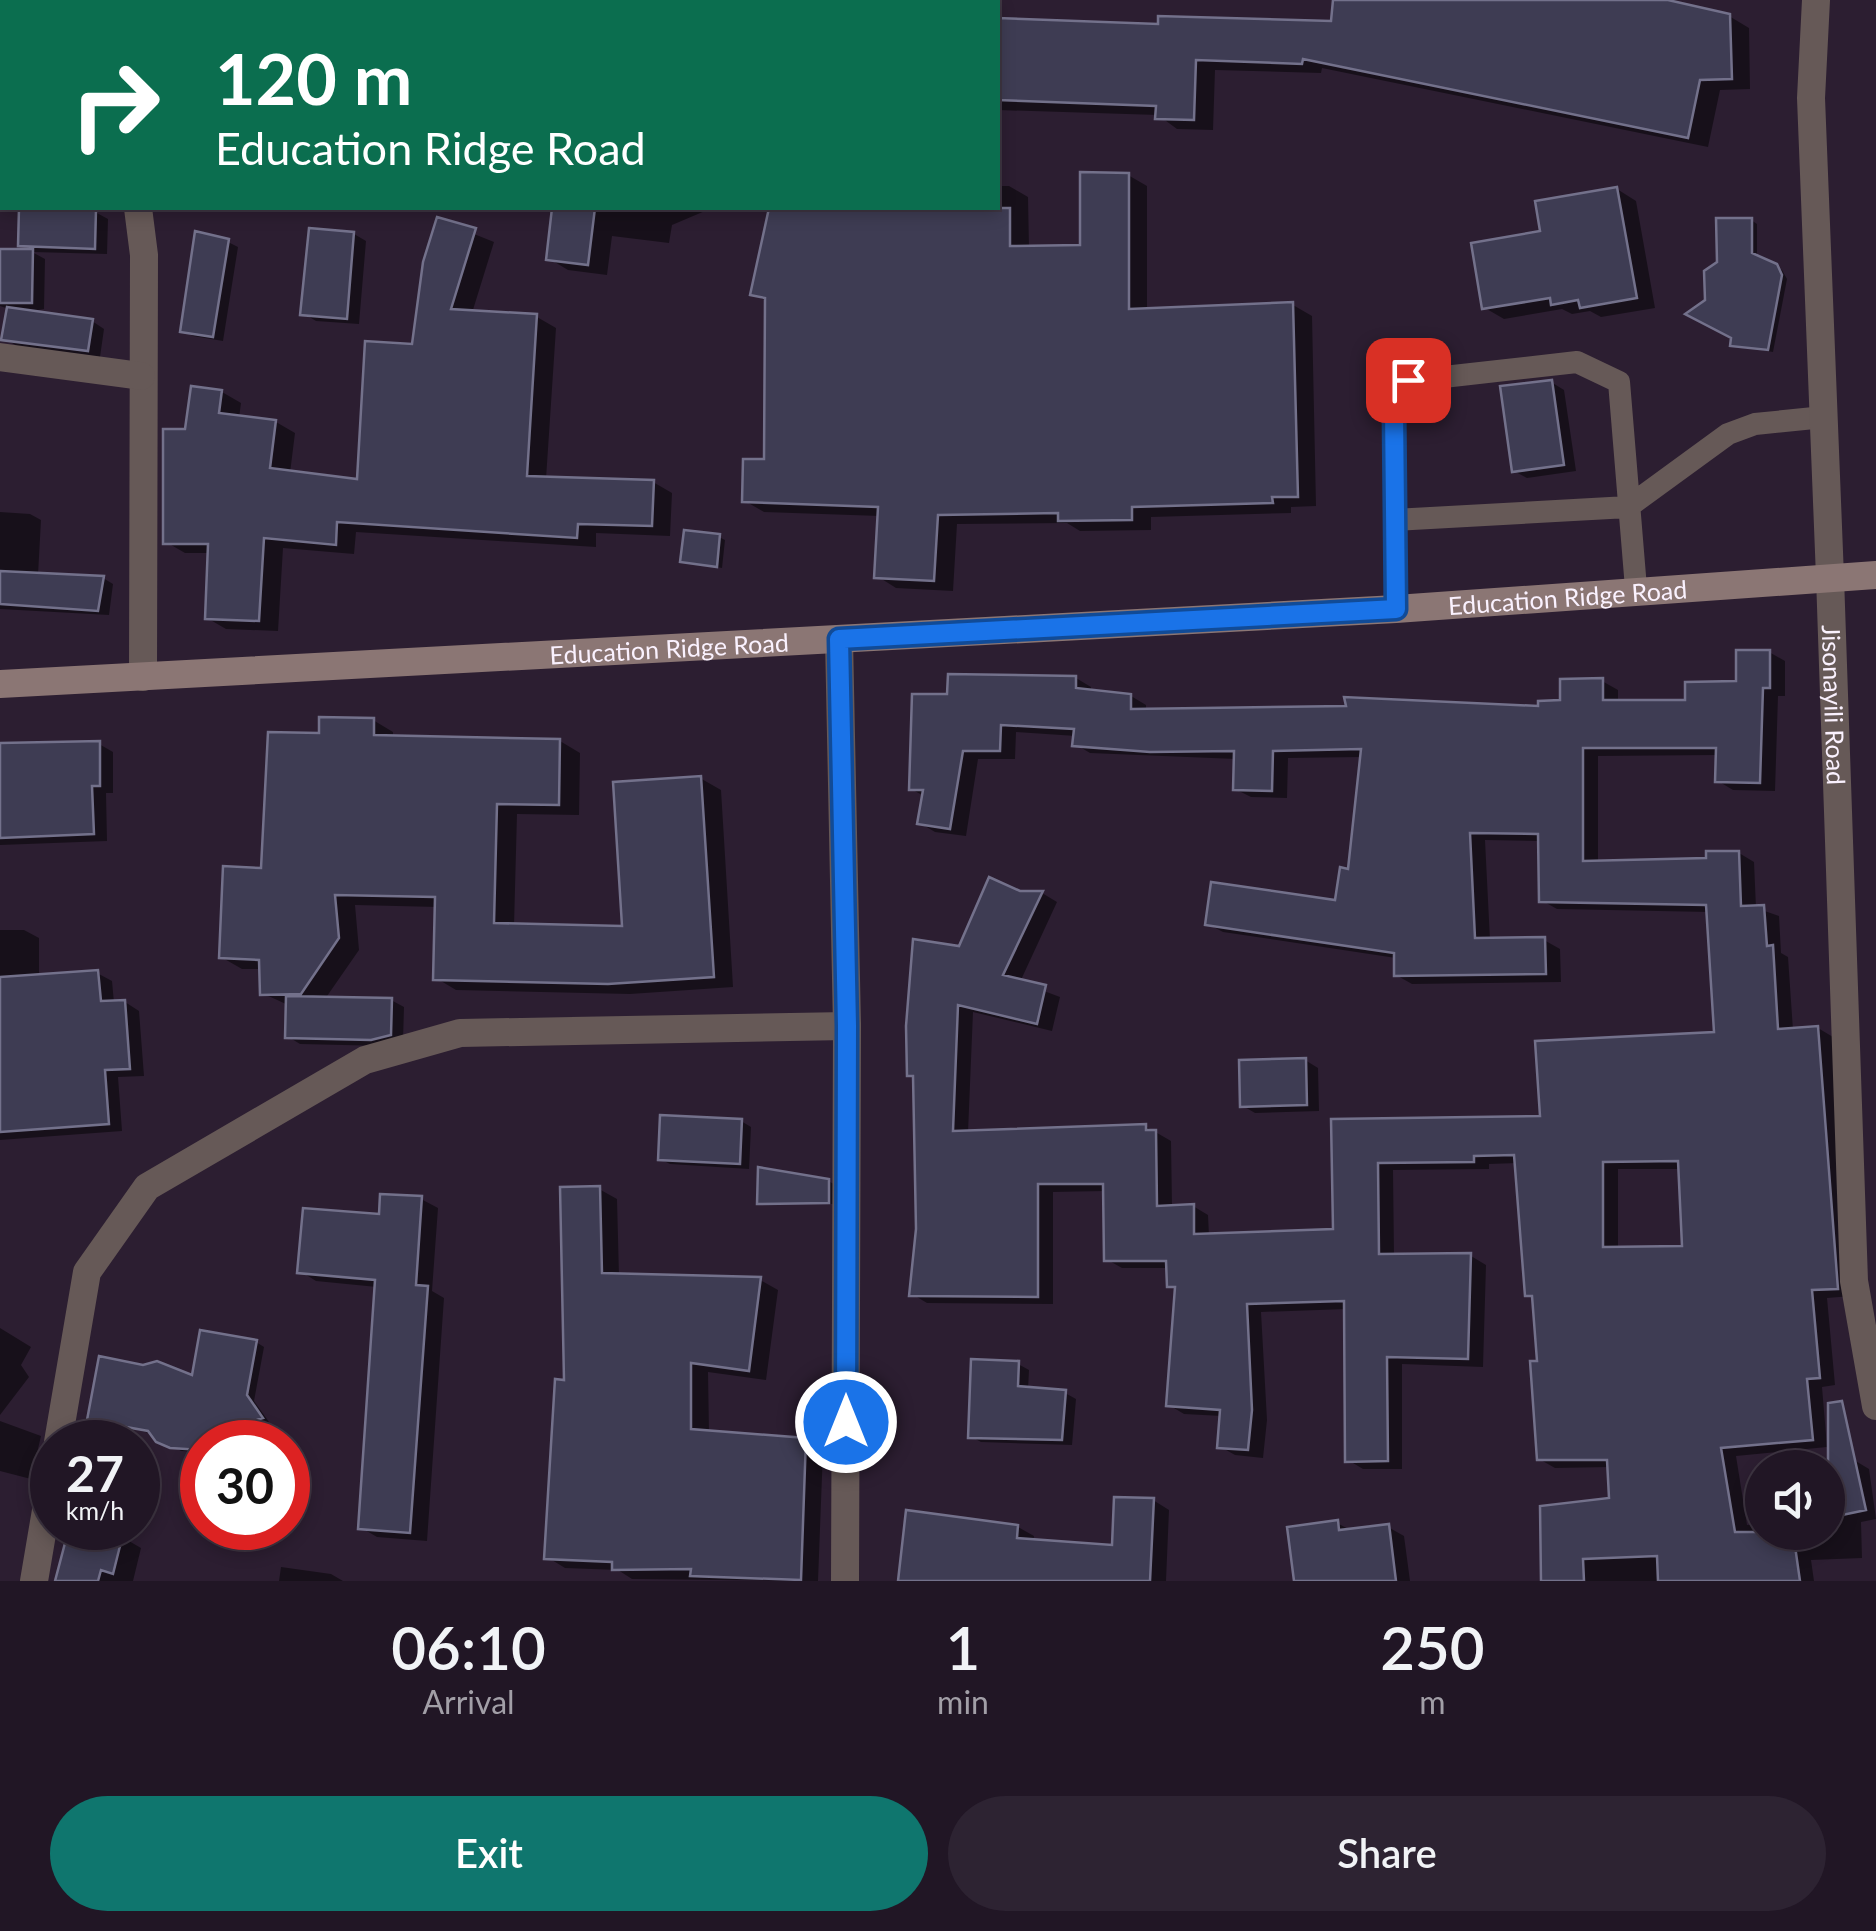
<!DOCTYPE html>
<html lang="en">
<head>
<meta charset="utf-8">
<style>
	:root { --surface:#211625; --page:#2d2332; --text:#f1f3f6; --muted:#a29fa7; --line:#3e3542; --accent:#0f766e }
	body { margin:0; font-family:Lato,sans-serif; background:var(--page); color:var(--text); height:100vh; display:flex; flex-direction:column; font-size:38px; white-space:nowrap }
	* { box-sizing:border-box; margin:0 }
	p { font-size:32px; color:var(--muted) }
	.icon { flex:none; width:55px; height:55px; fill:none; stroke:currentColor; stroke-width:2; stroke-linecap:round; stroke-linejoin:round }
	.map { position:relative; height:1581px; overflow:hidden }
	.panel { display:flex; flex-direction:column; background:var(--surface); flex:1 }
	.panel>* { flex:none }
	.guide { position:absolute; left:0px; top:0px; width:1000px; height:210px; box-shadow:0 5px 15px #0003,0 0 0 2px var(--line); background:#0b6e4f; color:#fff; overflow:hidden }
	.tools { position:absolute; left:1745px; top:1450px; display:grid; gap:20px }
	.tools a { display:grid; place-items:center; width:100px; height:100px; border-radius:50%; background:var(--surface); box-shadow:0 5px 15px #0003,0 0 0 2px var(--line); font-size:50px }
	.speed { position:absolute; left:30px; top:1420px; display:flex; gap:20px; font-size:50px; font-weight:700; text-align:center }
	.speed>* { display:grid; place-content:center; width:130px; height:130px; border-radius:50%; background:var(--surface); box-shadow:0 5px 15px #0003,0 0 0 2px var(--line); line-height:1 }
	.speed small { font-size:25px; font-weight:400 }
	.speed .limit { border:15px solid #d22; background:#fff; color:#111 }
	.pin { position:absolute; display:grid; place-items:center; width:85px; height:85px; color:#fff; margin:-42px; border-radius:20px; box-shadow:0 5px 15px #0006 }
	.me { position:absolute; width:110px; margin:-55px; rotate:0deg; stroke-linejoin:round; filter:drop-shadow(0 0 8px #0008) }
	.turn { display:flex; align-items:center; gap:35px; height:210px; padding:0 50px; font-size:45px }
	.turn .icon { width:130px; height:130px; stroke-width:2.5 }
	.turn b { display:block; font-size:70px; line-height:85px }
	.eta { display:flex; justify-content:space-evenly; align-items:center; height:170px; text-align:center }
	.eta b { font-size:60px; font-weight:600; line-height:70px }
	.button { display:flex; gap:20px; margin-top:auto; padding:20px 50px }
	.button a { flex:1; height:115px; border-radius:60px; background:var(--accent); color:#fff; font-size:40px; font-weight:600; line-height:115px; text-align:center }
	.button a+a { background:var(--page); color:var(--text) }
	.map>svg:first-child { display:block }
	.shadow { fill:#0007; fill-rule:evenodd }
	.building { fill:#3e3c53; stroke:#73718b; stroke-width:2.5; fill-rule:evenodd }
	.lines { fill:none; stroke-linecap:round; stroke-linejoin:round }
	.service { stroke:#665957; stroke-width:22 }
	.minor { stroke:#665957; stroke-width:28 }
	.tertiary { stroke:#665957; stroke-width:28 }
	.secondary { stroke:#8b7674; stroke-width:28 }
	.route-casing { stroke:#114b97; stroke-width:25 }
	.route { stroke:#1a73e8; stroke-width:18 }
	.labels { text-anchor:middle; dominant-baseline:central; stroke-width:9; stroke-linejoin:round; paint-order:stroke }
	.street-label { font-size:25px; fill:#faf1fe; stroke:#110b13 }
</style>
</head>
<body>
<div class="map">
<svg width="1876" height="1581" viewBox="0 0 1876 1581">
	<rect width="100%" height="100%" fill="#2c1e31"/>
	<!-- shadow -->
	<path class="shadow" d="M1403 0H1657L1729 16 1749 28 1750 89 1720 90 1708 147 1322 68 1321 73 1215 70 1213 130 1177 129 1158 115 998 110V21L1160 26 1339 24Z
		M1128 175 1147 186V311L1293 305 1312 316 1316 506 1291 507V513L1151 517V530L1080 531 1067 523 957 524 953 591 896 588 877 576 880 516 764 512 745 501 766 461 768 302 753 294 770 214 759 208H998V186H1009L1028 197 1029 248H1083Z
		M1617 189 1636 201 1655 308 1601 317 1590 311 1572 314 1562 309 1504 319 1485 308 1543 233Z
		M555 208H712L672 225 669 243 612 236 607 275 568 270 548 258Z
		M95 212 108 219 107 254 33 252 20 244Z
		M439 220 494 242 472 313 537 317 556 328 546 479 653 482 672 493 670 536 596 533V547L356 532 354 554 283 548 278 631 226 629 207 618 210 553H185L166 542 187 431 222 392 241 403 239 418 276 422 295 433 290 473 359 482 414 346Z
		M1751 220 1757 224V258L1782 270 1787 279 1773 352 1732 345 1733 337 1708 301 1719 264Z
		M354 234 366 241 359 324 316 321 303 313Z
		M228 242 238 247 223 341 193 336 183 330Z
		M0 252H32L45 259 44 309 28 312 92 321 104 329 100 357 17 346 4 338 9 309 0 306Z
		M1551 382 1564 390 1576 471 1527 478 1514 471Z
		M0 512 30 514 41 520 38 575 103 578 113 584 109 615 0 609Z
		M719 537 725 540 722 568 682 561Z
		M1769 652 1785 661V696H1778L1775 791 1733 790 1718 781V755L1598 756V863L1709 860 1739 853 1754 862 1756 908 1779 916 1781 953 1788 957 1793 1030 1818 1028 1833 1037 1852 1296 1827 1298 1835 1385 1822 1387 1827 1447 1736 1456 1747 1525 1762 1524V1532H1828V1517H1833L1828 1468 1821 1467 1854 1460 1869 1469 1876 1519 1861 1522 1862 1558 1811 1560 1814 1581H1545L1612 1500 1610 1467 1555 1468 1539 1459 1535 1299 1527 1295 1518 1163 1489 1164V1169L1393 1170 1394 1256H1471L1486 1265 1483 1367 1402 1364V1469H1363L1348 1460 1347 1309 1261 1312 1267 1420 1263 1458 1235 1455 1219 1446 1222 1416 1184 1414 1169 1405 1177 1290 1169 1286V1268H1122L1106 1259V1191L1053 1192V1304L927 1303 912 1294 919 1229 916 1078 909 1074 960 948 1019 894 1042 893 1057 902 1020 982 1060 997 1052 1031 973 1012 968 1133 1145 1126 1171 1141 1172 1207 1193 1206 1208 1215 1209 1236 1336 1232 1334 1121 1543 1118 1717 1035 1709 912 1557 909 1541 900V841L1485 840 1490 940H1544L1560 949 1561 982 1412 984 1396 975V958L1223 932 1208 924 1337 903 1350 871 1362 757 1288 758 1287 798 1251 797 1235 789 1236 759 1090 753 1075 744 1076 736 1016 732 1015 759H978L966 836 935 832 920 823 924 796 911 789 950 696 1076 678 1091 687V692L1131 696 1146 705V711L1541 709 1562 703 1602 681 1618 690V703H1688L1738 684ZM1618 1169H1681L1684 1249H1618Z
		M373 720 393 732V738L560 741 580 753 579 815 517 814 514 926 624 928 700 778 721 790 733 987 630 994 456 990 436 978 438 907 355 905 359 950 325 999 391 1000 404 1007 403 1041 385 1046 300 1044 287 1036 288 1005 262 993V969H242L221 957 321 736Z
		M0 743 99 744 113 752V793H106L107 841 0 845V857Z
		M0 930H24L39 938V977L97 973 112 981 114 1003 125 1002 139 1011 144 1076 118 1077 122 1131 0 1140Z
		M1305 1060 1318 1068 1319 1111 1255 1113 1243 1106Z
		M741 1121 751 1127 749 1169 670 1164 660 1159Z
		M828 1181 834 1184V1204L759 1202Z
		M599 1189 617 1199 619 1276 760 1280 778 1290 766 1380 708 1372 709 1433 805 1440 823 1450 818 1581 632 1579 618 1570 565 1568 547 1557 567 1382Z
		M421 1199 438 1208 432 1291 444 1298 427 1541 377 1537 360 1527 377 1287 316 1281 300 1271 381 1216Z
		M0 1328 31 1347 21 1365 29 1377 0 1415Z
		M256 1342 264 1347 254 1401 269 1422 224 1436V1442H202V1452L181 1451 153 1434 90 1418 194 1378Z
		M1018 1364 1029 1370 1028 1390 1065 1393 1076 1399 1072 1445 981 1442 970 1436Z
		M0 1421 41 1436 31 1479 0 1471Z
		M1153 1500 1169 1510 1166 1581H901L1018 1527 1034 1536 1033 1542 1114 1548Z
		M1337 1523 1352 1531 1388 1527 1404 1536 1410 1581H1297Z
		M72 1528 122 1537 141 1548 133 1581H58Z
		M281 1567 331 1574 343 1581H279Z"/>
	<!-- building -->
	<path class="building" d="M1333 0H1668L1730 14 1732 79 1700 80 1688 138 1303 59 1302 64 1196 60 1194 120 1155 119 1156 106 998 100V18L1158 24V16L1331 21Z
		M1080 172 1129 173V309L1293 302 1298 497H1272L1273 503 1132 507V520L1058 521V513L938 515 934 581 874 578 878 507 742 502 743 459H764L765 298 750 295 769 208H1010V246L1080 245Z
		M1617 187 1637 298 1580 308 1578 300 1551 305 1550 298 1482 309 1471 243 1540 231 1535 201Z
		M19 208 96 209 95 249 18 246Z
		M552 208H595L588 265 546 260Z
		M437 217 476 228 451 309 537 314 527 476 654 480 652 526 578 524 577 538 337 522 336 545 264 538 259 621 205 619 208 544H163V429H185L191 386 222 390 219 413 276 420 270 468 357 479 365 341 412 344 423 262Z
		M1716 218H1752V253L1777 264 1782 275 1768 350 1730 346 1731 338 1685 314 1705 300 1704 271 1717 262Z
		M309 228 354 232 347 319 300 315Z
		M195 231 229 239 213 337 180 332Z
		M0 249H33L32 303H0Z
		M7 307 93 319 88 351 1 340Z
		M1552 380 1564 465 1512 472 1500 386Z
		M684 530 720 534 717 567 680 562Z
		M0 571 104 576 98 611 0 604Z
		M1736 650H1770V688H1763L1760 783 1715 782 1716 748H1583V861L1706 858V851H1739L1741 906 1764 905 1767 946 1773 945 1778 1029 1818 1026 1838 1289 1812 1290 1820 1378 1807 1379 1813 1440 1721 1448 1735 1532H1793L1800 1581H1658L1657 1556 1583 1559 1584 1581H1541L1540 1506 1609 1498 1607 1460H1537L1530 1361H1537L1532 1296H1525L1514 1155 1474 1156V1162L1378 1163 1379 1254 1471 1253 1468 1359 1387 1357 1388 1461 1345 1462 1344 1301 1247 1304 1252 1410 1248 1450 1217 1448 1220 1410 1166 1406 1175 1287H1167L1166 1261H1104L1103 1184H1038V1297L909 1296 916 1229 913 1076H907L906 1026 913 939 959 946 989 877 1020 891H1043L1003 975 1046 985 1037 1024 958 1005 953 1131 1146 1124V1130H1156L1157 1206 1194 1204V1234L1333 1229 1331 1119 1540 1116 1535 1041 1714 1032 1706 905 1539 902 1538 834 1470 833 1475 938 1545 937 1546 974 1394 976V953L1205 925 1211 882 1335 900 1340 867 1348 869 1361 749 1273 751 1272 791 1233 790 1234 751 1150 752 1072 746 1074 729 1001 725 1000 751H963L950 829 917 824 923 790H909L912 694H947L948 674 1076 676V688L1131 694V709L1346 706 1344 697 1538 706V701L1560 700V679L1603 678V700H1685V682L1736 681ZM1678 1161 1682 1246 1603 1247V1162Z
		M319 717 374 718V735L560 739 559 805 497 804 494 923 622 926 613 782 701 776 714 977 608 984 433 980 435 897 335 895 339 938 301 994 260 995 259 960 219 958 223 866 261 868 268 732 319 733Z
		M100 741V786H92L94 834 0 838V743Z
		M98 970 101 1001 125 1000 130 1069 105 1070 109 1124 0 1132V977Z
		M286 996 392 998 391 1035 371 1040 285 1038Z
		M1306 1058 1307 1105 1240 1107 1239 1060Z
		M660 1115 742 1119 740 1164 658 1160Z
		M758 1167 829 1179V1203L757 1204Z
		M600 1186 602 1273 761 1277 749 1371 691 1363V1429L806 1438 801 1580 690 1576 691 1569 612 1570V1562L544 1559 555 1379 564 1380 560 1187Z
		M380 1194 422 1196 416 1285 428 1286 410 1533 358 1529 375 1280 297 1273 303 1208 379 1214Z
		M200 1330 257 1340 247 1395 263 1418 217 1432 216 1442H202V1450L170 1448 156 1442 148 1431 87 1420 99 1356 143 1365 157 1361 192 1375Z
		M971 1359 1019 1361 1018 1386 1066 1390 1062 1440 968 1438Z
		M1842 1401 1866 1510 1828 1518V1403Z
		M1114 1497 1154 1498 1150 1581H898L906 1510 1018 1525 1017 1538 1112 1545Z
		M1338 1520 1339 1530 1389 1524 1396 1581H1294L1287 1527Z
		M69 1528H99L123 1534 113 1574 101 1570 98 1581H55Z"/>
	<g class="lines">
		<!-- service -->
		<path class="service" d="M1394 520 1628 507 1728 434 1755 424 1824 417
			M1396 609 1394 409 1397 393 1408 381 1577 362 1619 382 1636 588"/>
		<!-- minor -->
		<g class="minor">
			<path d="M116 2V0"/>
			<path d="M301 2 344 0"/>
			<path d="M138 208 144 255 143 677"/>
			<path d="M0 357 141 376"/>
			<path id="s1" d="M1830 577 1854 1281 1876 1406"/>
			<path d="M839 639 847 1026 845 1581"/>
			<path d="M58 1442 87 1272 147 1187 365 1060 460 1033 847 1026"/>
			<path d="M34 1581 52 1475"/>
		</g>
		<!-- tertiary -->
		<path class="tertiary" d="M1816 0 1811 98 1830 577"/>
		<!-- secondary -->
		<path class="secondary" id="s2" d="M0 684 1396 609 1876 575"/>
	</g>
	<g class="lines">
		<defs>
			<path id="route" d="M846 1422 847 1026 839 639 1396 609 1394 409 1408 380"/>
		</defs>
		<!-- route casing -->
		<use href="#route" class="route-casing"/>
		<!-- route -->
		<use href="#route" class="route"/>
	</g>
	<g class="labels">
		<!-- street labels -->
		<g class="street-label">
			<text stroke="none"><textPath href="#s2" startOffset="1570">Education Ridge Road</textPath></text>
			<text stroke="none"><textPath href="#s2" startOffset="670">Education Ridge Road</textPath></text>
			<text stroke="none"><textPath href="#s1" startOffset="128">Jisonayili Road</textPath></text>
		</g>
	</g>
</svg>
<div class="tools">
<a><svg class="icon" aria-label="sound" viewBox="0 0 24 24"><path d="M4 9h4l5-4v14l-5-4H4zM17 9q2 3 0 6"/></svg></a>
</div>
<div class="speed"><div>27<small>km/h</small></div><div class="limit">30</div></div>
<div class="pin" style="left:1408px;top:380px;background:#d93025"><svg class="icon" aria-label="arrive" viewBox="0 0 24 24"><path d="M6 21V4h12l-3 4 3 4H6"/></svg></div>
<svg class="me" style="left:846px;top:1422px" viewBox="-20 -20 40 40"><circle r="17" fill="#1a73e8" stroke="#fff" stroke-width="3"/><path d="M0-11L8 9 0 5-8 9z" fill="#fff"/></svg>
<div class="guide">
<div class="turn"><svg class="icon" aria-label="right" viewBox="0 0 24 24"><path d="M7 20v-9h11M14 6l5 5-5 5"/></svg><div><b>120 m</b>Education Ridge Road</div></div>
</div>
</div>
<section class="panel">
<div class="eta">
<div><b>06:10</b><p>Arrival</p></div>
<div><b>1</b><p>min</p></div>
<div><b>250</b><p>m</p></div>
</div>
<div class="button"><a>Exit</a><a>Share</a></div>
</section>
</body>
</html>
